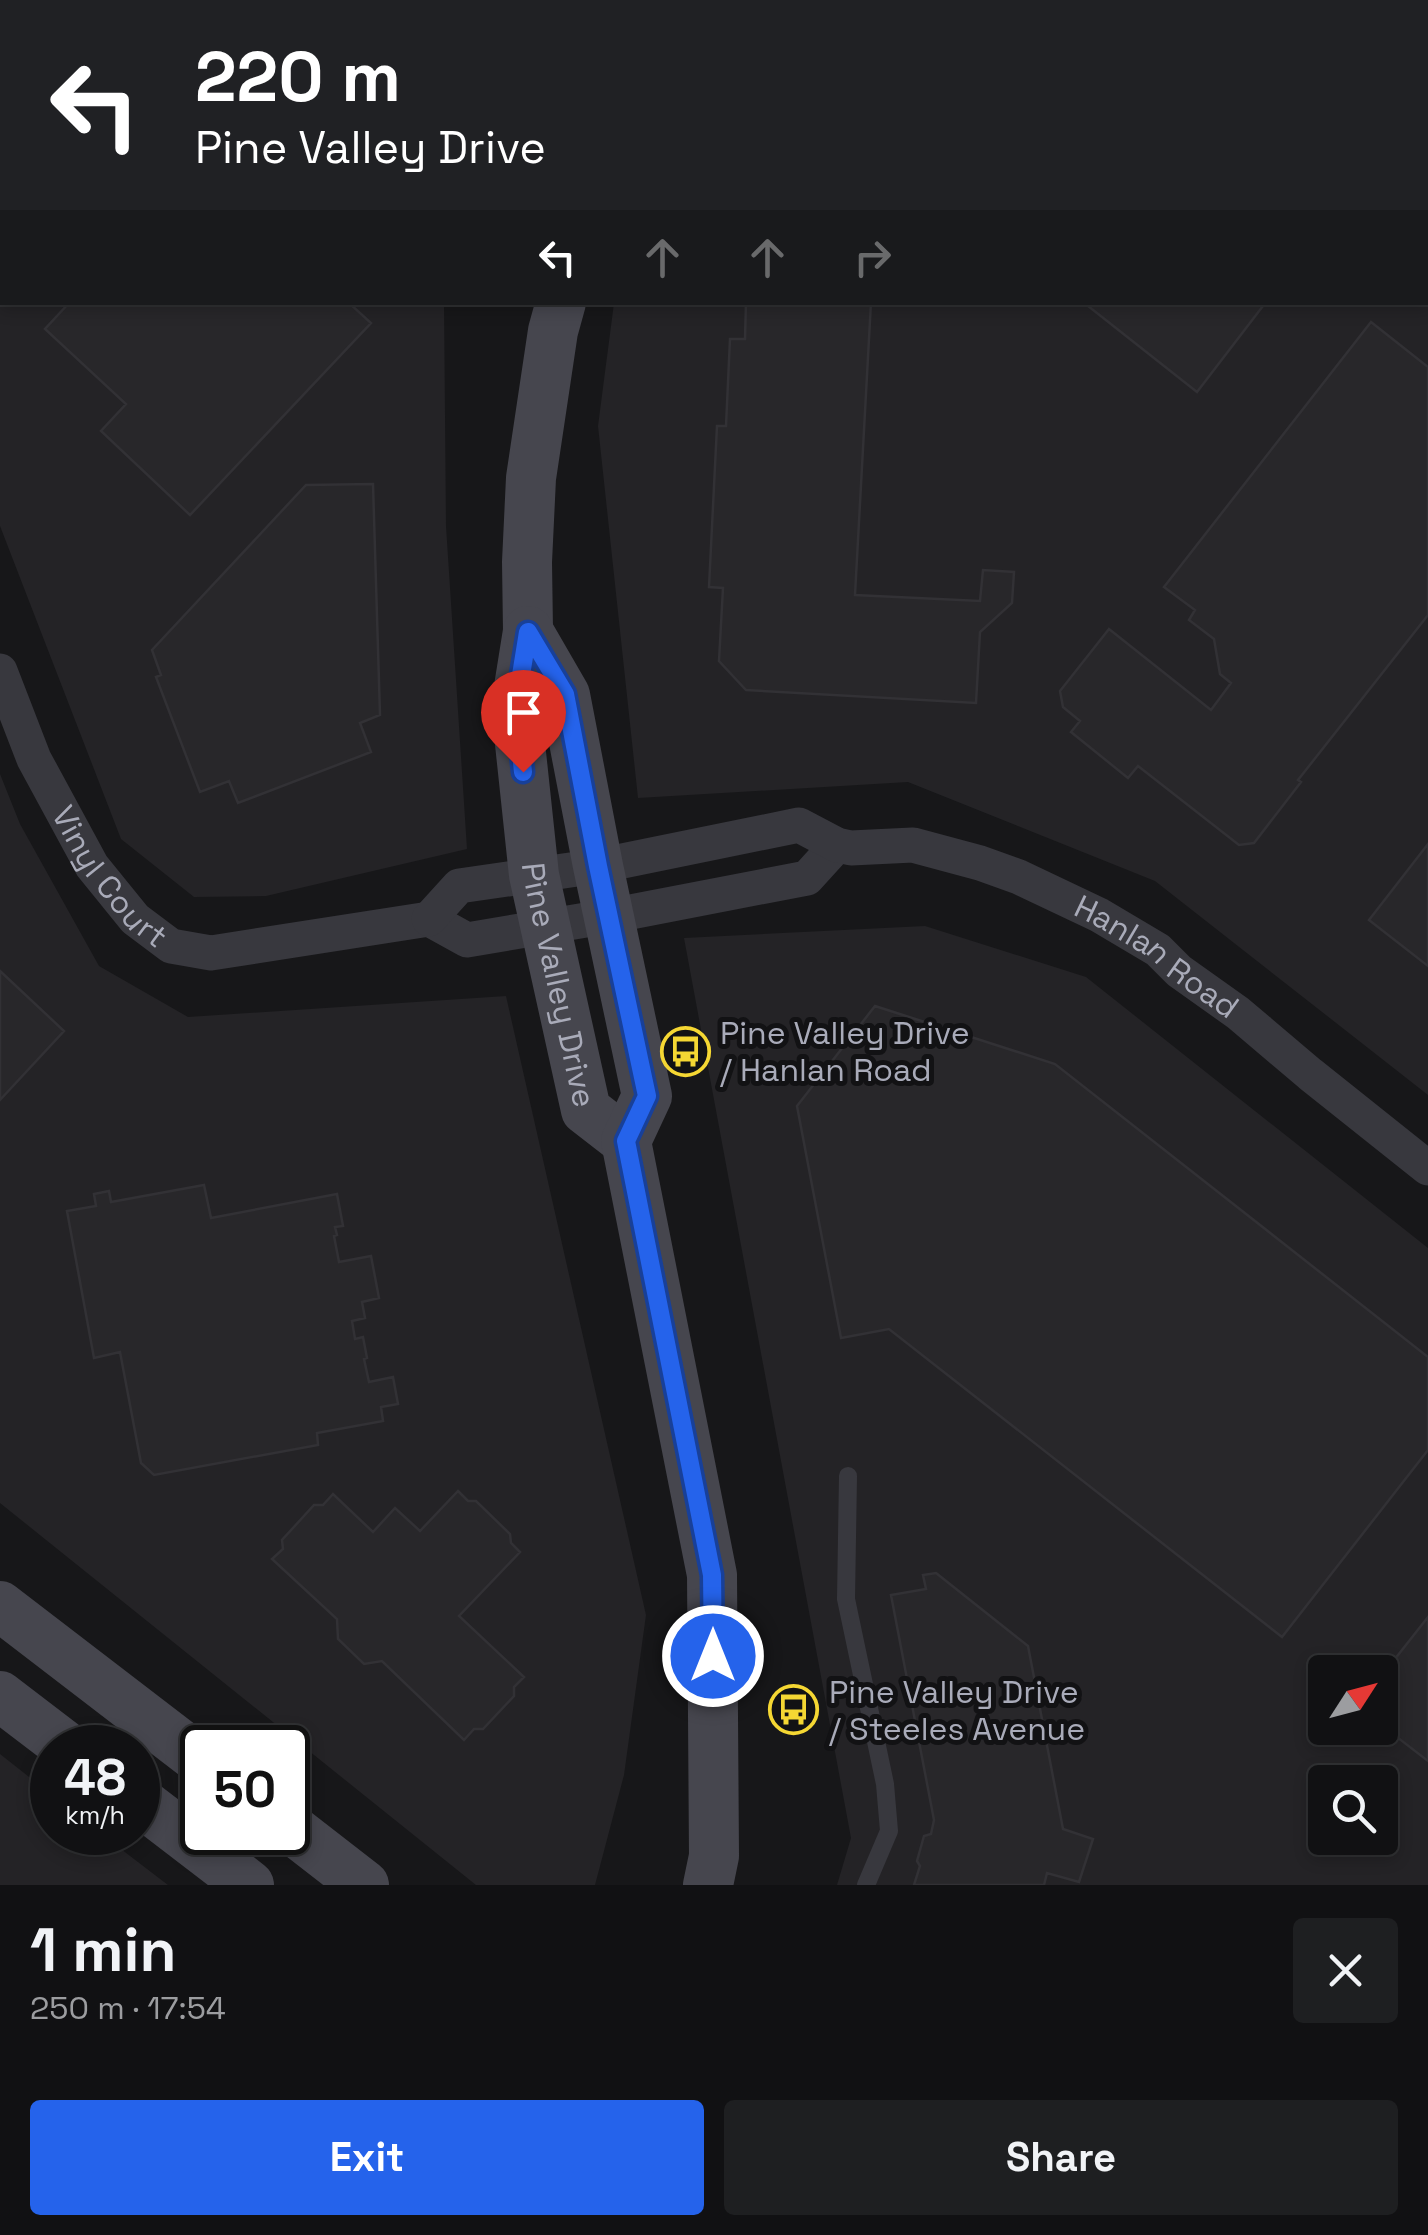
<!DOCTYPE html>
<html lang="en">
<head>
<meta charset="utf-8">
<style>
	:root { --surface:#111113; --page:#1e1f21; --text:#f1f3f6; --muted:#9c9da0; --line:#303133; --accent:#2563eb }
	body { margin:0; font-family:"Space Grotesk",sans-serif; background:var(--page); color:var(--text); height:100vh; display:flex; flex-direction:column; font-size:38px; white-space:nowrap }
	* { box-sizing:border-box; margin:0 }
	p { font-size:32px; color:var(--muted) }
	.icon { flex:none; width:55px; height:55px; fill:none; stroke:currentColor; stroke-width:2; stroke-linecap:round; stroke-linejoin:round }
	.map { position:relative; height:1885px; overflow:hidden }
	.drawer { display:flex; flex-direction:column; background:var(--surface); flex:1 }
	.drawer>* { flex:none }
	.top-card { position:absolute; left:0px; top:0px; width:1430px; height:305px; box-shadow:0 5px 15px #0003,0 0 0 2px var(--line); background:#202124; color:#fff; overflow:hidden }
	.needle { width:65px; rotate:54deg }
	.tools { position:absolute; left:1308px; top:1655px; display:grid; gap:20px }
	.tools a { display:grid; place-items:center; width:90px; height:90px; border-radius:10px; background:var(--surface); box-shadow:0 5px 15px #0003,0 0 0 2px var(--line); font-size:50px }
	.speed { position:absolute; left:30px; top:1725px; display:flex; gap:20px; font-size:50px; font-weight:700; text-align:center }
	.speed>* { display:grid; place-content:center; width:130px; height:130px; border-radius:50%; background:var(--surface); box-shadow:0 5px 15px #0003,0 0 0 2px var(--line); line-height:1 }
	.speed small { font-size:25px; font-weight:400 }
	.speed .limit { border:5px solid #111; border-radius:15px; background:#fff; color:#111 }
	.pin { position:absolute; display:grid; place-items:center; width:85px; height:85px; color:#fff; margin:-102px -42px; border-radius:50% 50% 50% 0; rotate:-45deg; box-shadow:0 0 10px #0007 }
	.pin .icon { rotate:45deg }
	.me { position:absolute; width:110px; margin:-55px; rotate:0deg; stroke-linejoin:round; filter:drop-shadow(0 0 8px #0008) }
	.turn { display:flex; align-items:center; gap:35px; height:210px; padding:0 30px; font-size:45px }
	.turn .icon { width:130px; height:130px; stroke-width:2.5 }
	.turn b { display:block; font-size:70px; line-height:85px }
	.lanes { display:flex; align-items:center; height:95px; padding:0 30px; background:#0003; justify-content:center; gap:50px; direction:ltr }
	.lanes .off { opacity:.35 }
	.round { display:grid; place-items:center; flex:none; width:105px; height:105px; border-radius:10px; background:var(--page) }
	.head { display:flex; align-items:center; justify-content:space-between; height:170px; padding:0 30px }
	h1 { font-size:60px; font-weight:600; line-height:75px }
	.button { display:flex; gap:20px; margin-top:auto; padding:20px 30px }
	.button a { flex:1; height:115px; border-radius:10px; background:var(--accent); color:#fff; font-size:40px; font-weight:600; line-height:115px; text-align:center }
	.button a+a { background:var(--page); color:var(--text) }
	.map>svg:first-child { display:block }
	.built { fill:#242326; fill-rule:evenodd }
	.building { fill:#28272a; stroke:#323135; stroke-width:2.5 }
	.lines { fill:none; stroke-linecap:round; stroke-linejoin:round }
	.lane { stroke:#38383e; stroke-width:18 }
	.street { stroke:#38383e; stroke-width:35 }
	.secondary { stroke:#46464e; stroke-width:50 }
	.rail-casing { stroke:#4b4b53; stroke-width:11 }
	.rail { stroke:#121214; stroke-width:8; stroke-dasharray:22; stroke-linecap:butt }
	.route-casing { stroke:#184099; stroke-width:25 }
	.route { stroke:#2563eb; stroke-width:18 }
	.labels { text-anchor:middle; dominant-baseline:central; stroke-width:10; stroke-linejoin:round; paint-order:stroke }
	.street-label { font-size:32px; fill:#a9abb9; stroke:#121214 }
	.poi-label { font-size:32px; fill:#a9abb9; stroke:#121214; text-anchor:start }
</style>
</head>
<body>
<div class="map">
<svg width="1428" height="1885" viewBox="0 0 1428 1885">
	<rect width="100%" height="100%" fill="#171719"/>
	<!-- built -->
	<path class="built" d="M0 0H526L524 2H2V302L444 303 446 526 467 849 266 896 194 897 121 839 0 526Z
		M1428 240V1095L1155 881 908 782 638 798 598 426 614 303 1428 302Z
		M0 774 20 824 99 966 188 1017 506 996 646 1615 624 1775 595 1885H476L0 1503Z
		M925 926 1086 977 1428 1248V1885H837L851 1838 684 938ZM1325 1672H1380V1728H1325ZM1325 1782H1380V1838H1325Z
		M0 1754 52 1795V1832L100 1833 168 1885H0Z"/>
	<!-- building -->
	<path class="building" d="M0 0H240L243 2H2V187L0 184Z
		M70 302H348L371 323 190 515 101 431 126 404 45 329Z
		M746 302H871L855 595 980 601 983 570 1014 572 1012 603 980 632 976 703 746 690 719 661 723 588 709 587 717 426H726L730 339H745Z
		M1083 302H1266L1197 392Z
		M1371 322 1428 367V615L1298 780 1301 782 1254 843 1239 845 1138 766 1128 778 1071 732 1080 721 1063 707 1060 691 1109 629 1211 710 1231 683 1220 674 1214 639 1189 620 1195 610 1164 587Z
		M373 484 380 715 360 723 371 752 238 803 229 781 200 792 156 677 161 675 152 650 306 485Z
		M1428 844V966L1369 920Z
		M0 971 64 1031 0 1100Z
		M875 1006 1055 1064 1428 1357V1450L1282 1637 889 1329 841 1338 797 1106Z
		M204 1185 211 1218 337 1194 343 1226 335 1227 337 1235 334 1236 339 1262 371 1256 379 1298 362 1302 365 1318 352 1321 355 1339 363 1337 367 1358 364 1359 369 1382 393 1377 398 1404 381 1407 383 1421 317 1433 318 1445 154 1475 141 1463 120 1352 94 1358 67 1211 96 1206 94 1194 109 1191 111 1202Z
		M458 1491 468 1501H476L510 1534 511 1543 520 1552 459 1616 524 1677 514 1687V1696L483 1729H474L464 1740 382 1661 364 1664 338 1639 337 1619 272 1559 283 1549 282 1540 314 1505H323L333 1494 373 1532 395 1508 420 1531Z
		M936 1573 1028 1646 1063 1829 1093 1839 1079 1882 1047 1873 1044 1885H914L920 1866 917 1861 924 1836 931 1834 934 1820 891 1595 926 1589 923 1575Z
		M1428 1617V1761L1380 1724V1678Z"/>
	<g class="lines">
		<!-- lane -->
		<path class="lane" d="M848 1476 846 1599 885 1784 889 1831 866 1885"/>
		<!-- street -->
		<g class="street">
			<path id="s1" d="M0 671 34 759 92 866 135 919 171 946 211 953 429 919 467 940 610 916 807 878 837 845"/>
			<path id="s2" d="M429 919 459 886 598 866 799 825 837 845 851 848 913 845 980 863 1019 877 1099 915 1158 950 1179 971 1238 1013 1310 1074 1428 1168"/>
		</g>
		<!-- secondary -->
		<g class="secondary">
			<path d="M684 2 685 0"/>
			<path id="s3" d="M561 302 553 331 531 478 527 562 528 631 516 706 534 875 586 1110 626 1141"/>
			<path d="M528 631 565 695 598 866 647 1096 626 1141 712 1575 714 1856 708 1885"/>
			<path d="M0 1606 202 1761"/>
			<path d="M0 1696 68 1748"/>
			<path d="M138 1800 249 1885"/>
			<path d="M288 1826 364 1885"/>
		</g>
		<defs>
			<path id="rail" d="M1328 0 1332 2
				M1361 0 1364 2
				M1428 52V53"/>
		</defs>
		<!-- rail casing -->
		<use href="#rail" class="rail-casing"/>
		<!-- rail -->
		<use href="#rail" class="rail"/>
	</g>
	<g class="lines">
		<defs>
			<path id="route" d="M523 772 516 706 528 632 565 694 598 866 647 1096 626 1141 712 1575 713 1656"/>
		</defs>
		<!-- route casing -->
		<use href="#route" class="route-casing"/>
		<!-- route -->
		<use href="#route" class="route"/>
	</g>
	<!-- icons -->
	<defs>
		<symbol id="bus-ring" viewBox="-11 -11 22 22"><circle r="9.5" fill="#121214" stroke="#f5d733" stroke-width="1.5"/><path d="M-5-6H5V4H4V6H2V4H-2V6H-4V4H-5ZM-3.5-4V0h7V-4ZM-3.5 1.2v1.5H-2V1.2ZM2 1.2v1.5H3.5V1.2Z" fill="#f5d733"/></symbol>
	</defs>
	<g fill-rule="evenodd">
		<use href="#bus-ring" x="658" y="1024" width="55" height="55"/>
		<use href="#bus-ring" x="766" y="1682" width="55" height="55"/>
	</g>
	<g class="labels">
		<!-- street labels -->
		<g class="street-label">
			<text stroke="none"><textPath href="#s1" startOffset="235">Vinyl Court</textPath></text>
			<text stroke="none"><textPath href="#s2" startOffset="780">Hanlan Road</textPath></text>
			<text stroke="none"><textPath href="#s3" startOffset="690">Pine Valley Drive</textPath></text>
		</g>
		<!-- poi labels -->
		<g class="poi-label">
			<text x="720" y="1033">Pine Valley Drive<tspan x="720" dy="37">/ Hanlan Road</tspan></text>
			<text x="829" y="1692">Pine Valley Drive<tspan x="829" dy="37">/ Steeles Avenue</tspan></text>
		</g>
	</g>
</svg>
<div class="tools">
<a><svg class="needle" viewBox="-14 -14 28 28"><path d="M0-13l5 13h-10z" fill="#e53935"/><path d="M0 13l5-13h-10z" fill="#9c9da0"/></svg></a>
<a><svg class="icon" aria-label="search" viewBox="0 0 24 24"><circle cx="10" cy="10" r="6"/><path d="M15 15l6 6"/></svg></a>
</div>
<div class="speed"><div>48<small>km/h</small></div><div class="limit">50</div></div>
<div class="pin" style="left:523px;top:772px;background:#d93025"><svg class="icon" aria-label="arrive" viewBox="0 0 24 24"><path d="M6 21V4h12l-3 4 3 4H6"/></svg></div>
<svg class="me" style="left:713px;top:1656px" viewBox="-20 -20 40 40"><circle r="17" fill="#2563eb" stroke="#fff" stroke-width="3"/><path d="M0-11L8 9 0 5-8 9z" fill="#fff"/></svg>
<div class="top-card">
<div class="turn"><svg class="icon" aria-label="left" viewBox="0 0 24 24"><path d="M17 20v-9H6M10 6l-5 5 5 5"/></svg><div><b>220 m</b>Pine Valley Drive</div></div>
<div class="lanes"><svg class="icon" aria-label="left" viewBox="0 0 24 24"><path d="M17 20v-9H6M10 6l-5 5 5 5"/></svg><svg class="icon off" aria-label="ahead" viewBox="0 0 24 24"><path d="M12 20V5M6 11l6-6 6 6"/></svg><svg class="icon off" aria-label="ahead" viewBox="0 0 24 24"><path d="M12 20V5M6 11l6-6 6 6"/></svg><svg class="icon off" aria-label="right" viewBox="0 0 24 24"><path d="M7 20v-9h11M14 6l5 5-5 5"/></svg></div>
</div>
</div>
<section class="drawer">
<div class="head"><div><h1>1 min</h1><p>250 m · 17:54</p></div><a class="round"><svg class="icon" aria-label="close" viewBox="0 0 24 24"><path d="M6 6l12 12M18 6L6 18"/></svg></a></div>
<div class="button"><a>Exit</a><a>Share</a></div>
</section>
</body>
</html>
